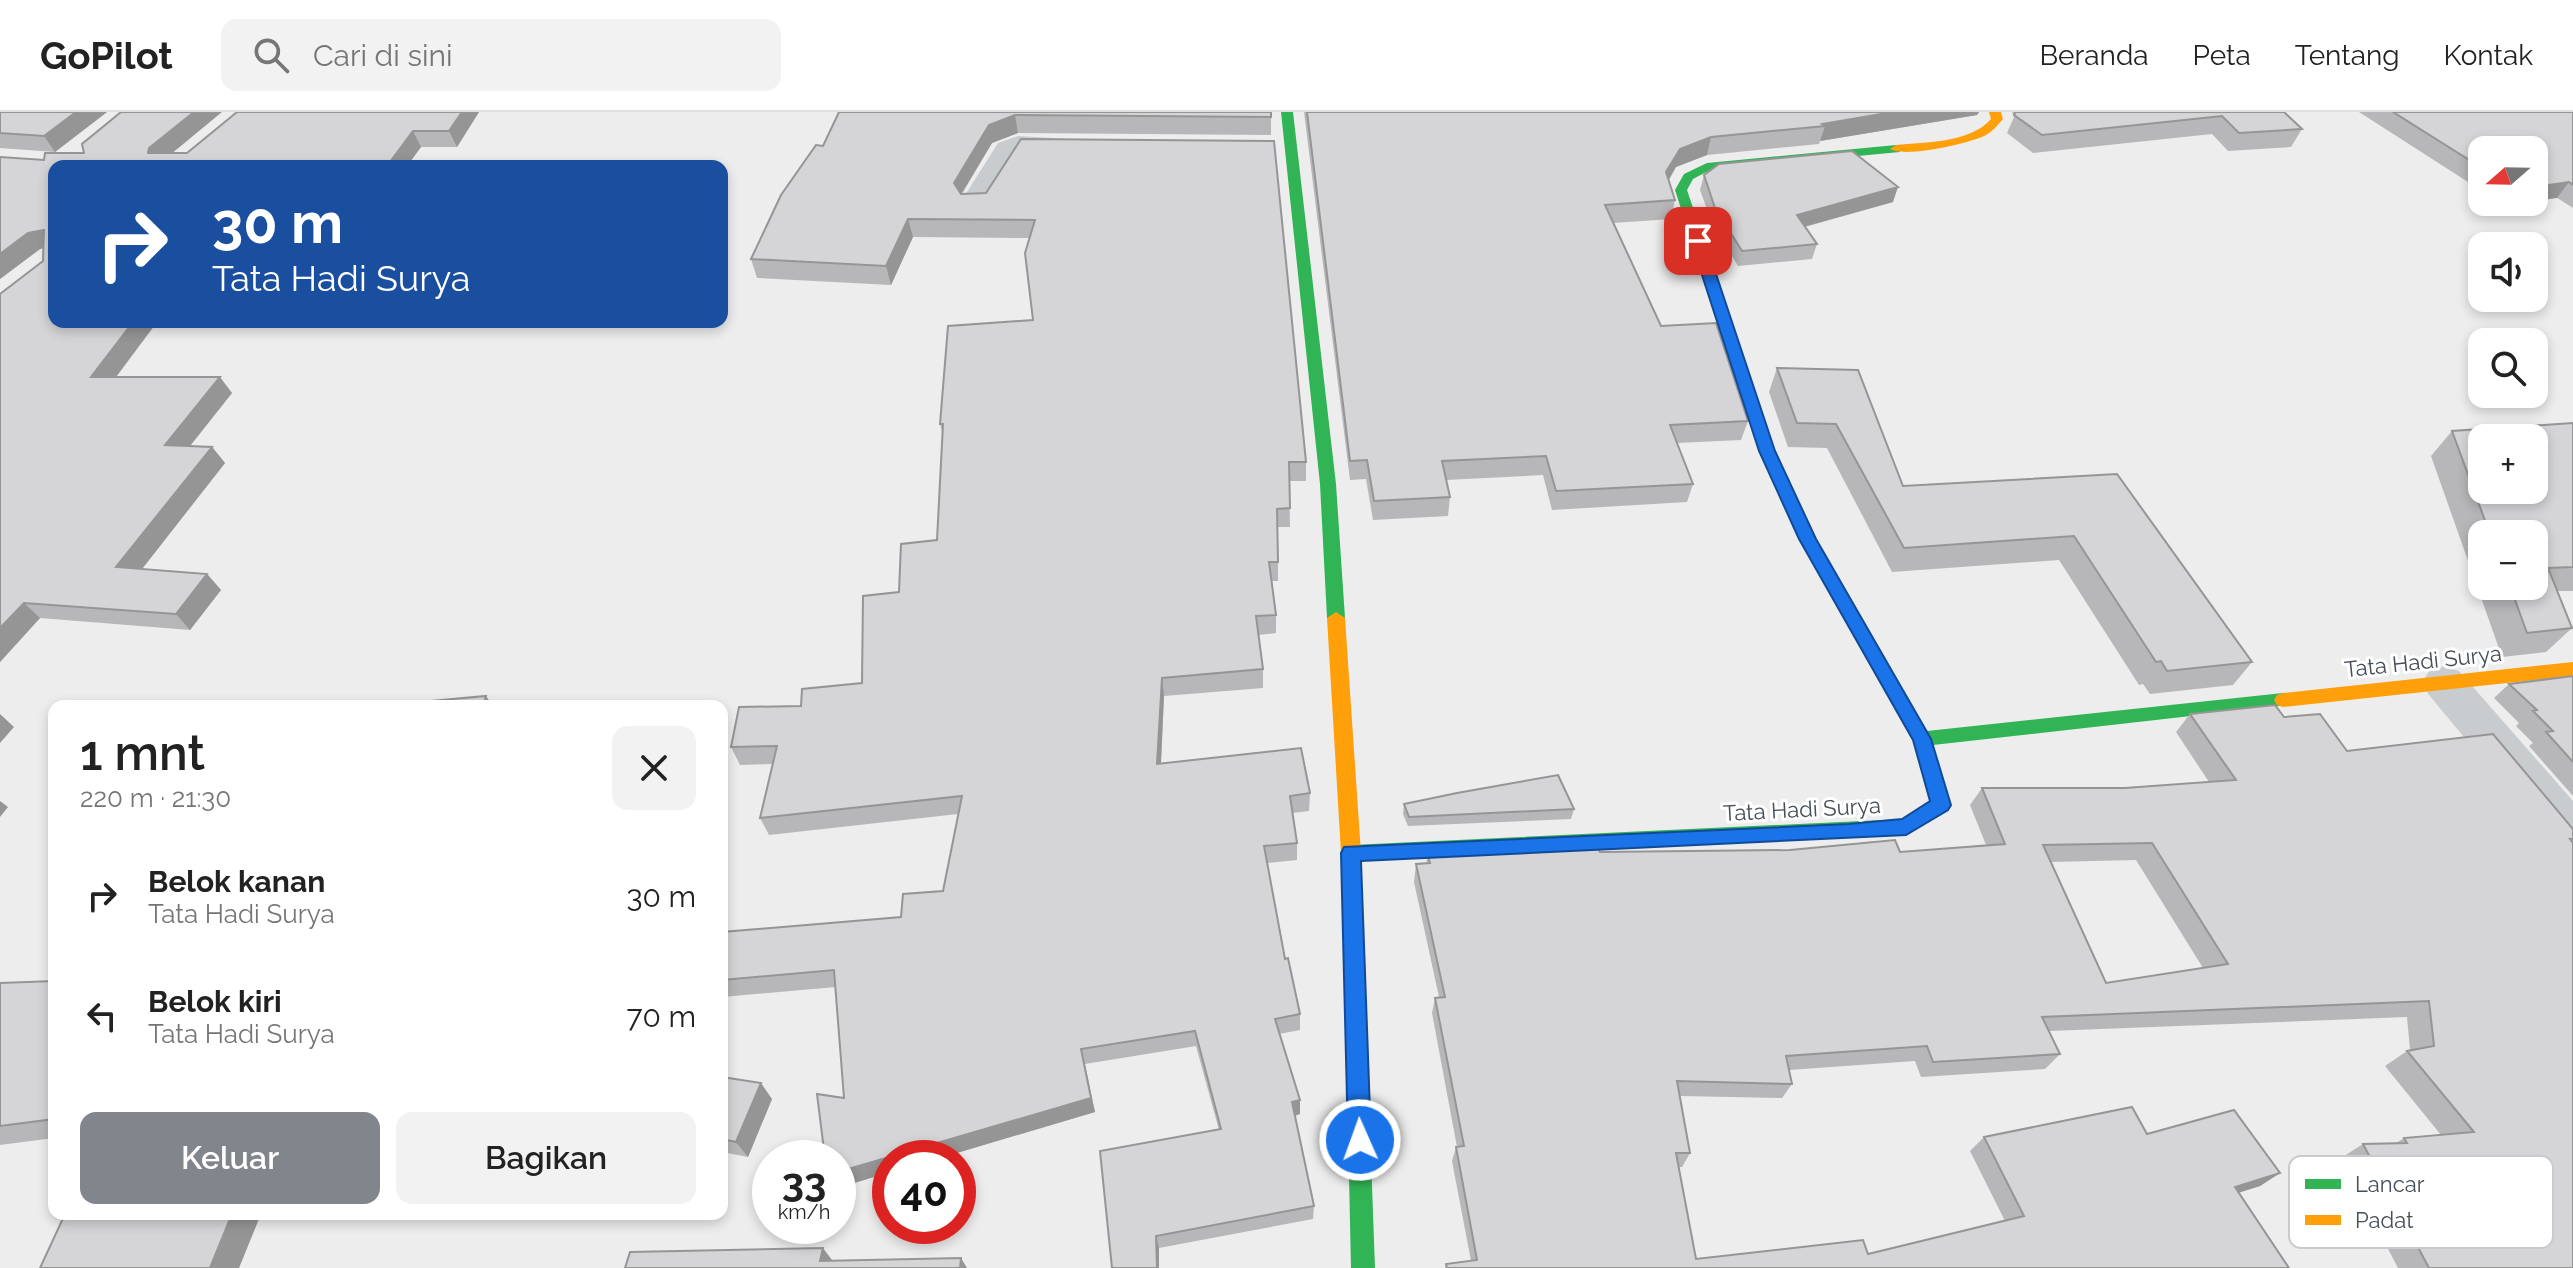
<!DOCTYPE html>
<html lang="id">
<head>
<meta charset="utf-8">
<style>
	:root { --surface:#fff; --page:#f2f2f2; --text:#222; --muted:#767676; --line:#e0e0e0; --accent:#81868c }
	body { margin:0; font-family:Raleway,sans-serif; background:var(--page); color:var(--text); height:100vh; display:flex; flex-direction:column; font-size:30px; white-space:nowrap }
	* { box-sizing:border-box; margin:0 }
	p { font-size:26px; color:var(--muted) }
	.icon { flex:none; width:44px; height:44px; fill:none; stroke:currentColor; stroke-width:2; stroke-linecap:round; stroke-linejoin:round }
	.map { position:relative; flex:1; overflow:hidden }
	.panel { position:absolute; left:48px; top:588px; width:680px; height:520px; display:flex; flex-direction:column; background:var(--surface); border-radius:16px; box-shadow:0 4px 12px #0003 }
	.panel>* { flex:none }
	.hud { position:absolute; left:48px; top:48px; width:680px; height:168px; border-radius:16px; box-shadow:0 4px 12px #0003; background:#1a4fa0; color:#fff; overflow:hidden }
	.needle { width:52px; rotate:250deg }
	.controls { position:absolute; left:2468px; top:24px; display:grid; gap:16px }
	.controls a { display:grid; place-items:center; width:80px; height:80px; border-radius:16px; background:var(--surface); box-shadow:0 4px 12px #0003; font-size:40px }
	.speed { position:absolute; left:752px; top:1028px; display:flex; gap:16px; font-size:40px; font-weight:700; text-align:center }
	.speed>* { display:grid; place-content:center; width:104px; height:104px; border-radius:50%; background:var(--surface); box-shadow:0 4px 12px #0003; line-height:1 }
	.speed small { font-size:20px; font-weight:400 }
	.speed .limit { border:12px solid #d22; background:#fff; color:#111 }
	.pin { position:absolute; display:grid; place-items:center; width:68px; height:68px; color:#fff; margin:-34px; border-radius:16px; box-shadow:0 4px 12px #0006 }
	.me { position:absolute; width:88px; margin:-44px; rotate:358deg; stroke-linejoin:round; filter:drop-shadow(0 0 6px #0008) }
	.turn { display:flex; align-items:center; gap:28px; height:168px; padding:0 32px; font-size:36px }
	.turn .icon { width:104px; height:104px; stroke-width:2.5 }
	.turn b { display:block; font-size:56px; line-height:68px }
	.round { display:grid; place-items:center; flex:none; width:84px; height:84px; border-radius:16px; background:var(--page) }
	.head { display:flex; align-items:center; justify-content:space-between; height:136px; padding:0 32px }
	h1 { font-size:48px; font-weight:600; line-height:60px }
	.button { display:flex; gap:16px; margin-top:auto; padding:16px 32px }
	.button a { flex:1; height:92px; border-radius:16px; background:var(--accent); color:#fff; font-size:32px; font-weight:600; line-height:92px; text-align:center }
	.button a+a { background:var(--page); color:var(--text) }
	ul { padding:0; list-style:none }
	li { display:flex; align-items:center; gap:24px; height:120px; padding:0 32px }
	li div { flex:1 }
	li b { display:block; font-size:30px }
	li em { font-style:normal }
	header { display:flex; align-items:center; gap:48px; box-sizing:border-box; height:112px; padding:0 40px; background:var(--surface); border-bottom:2px solid var(--line) }
	header strong { font-size:38px }
	nav { display:flex; gap:44px; margin-inline-start:auto; font-size:28px }
	.search { width:560px; height:72px; background:var(--page); display:flex; align-items:center; gap:20px; box-sizing:border-box; padding:0 28px; border-radius:16px; color:var(--muted); font-size:30px }
	.map>svg:first-child { display:block }
	.lines { fill:none; stroke-linecap:round; stroke-linejoin:round }
	.street { fill:#c9ccce; fill-rule:evenodd }
	.fast { fill:#30b455; fill-rule:evenodd }
	.slow { fill:#ff9f0a; fill-rule:evenodd }
	.wall { fill:#b7b7b9; fill-rule:evenodd }
	.shaded-wall { fill:#959596 }
	.building { fill:#d5d5d7; stroke:#959596; stroke-width:2; fill-rule:evenodd }
	.route { fill:#1a73e8; stroke:#114b97; stroke-width:2 }
	.labels { text-anchor:middle; dominant-baseline:central; stroke-width:6; stroke-linejoin:round; paint-order:stroke }
	.street-label { font-size:22px; fill:#464e58; stroke:#fff }
	.key { fill:#fff; stroke:#c8cacd; stroke-width:2 }
	.key-label { font-size:22px; fill:#464e58 }
</style>
</head>
<body>
<header>
<strong>GoPilot</strong>
<div class="search"><svg class="icon" aria-label="search" viewBox="0 0 24 24"><circle cx="10" cy="10" r="6"/><path d="M15 15l6 6"/></svg>Cari di sini</div>
<nav><a>Beranda</a><a>Peta</a><a>Tentang</a><a>Kontak</a></nav>
</header>
<div class="map">
<svg width="2573" height="1156" viewBox="0 0 2573 1156">
	<rect width="100%" height="100%" fill="#eeeded"/>
	<g class="lines">
		<!-- street -->
		<path class="street" d="M1018 24 1087 28 1091 34 1087 40 1020 43 987 98H965L960 91 998 31Z
			M2444 554 2459 559 2573 689V742L2556 736 2429 583 2422 571 2429 559Z"/>
		<!-- fast -->
		<path class="fast" d="M1281 0H1293L1336 372 1345 506 1336 512 1327 506 1320 372Z
			M1896 33 1900 34V40L1710 58 1693 67 1687 78 1775 339 1815 427 1927 619 2283 581 2289 583 2292 588 2289 593 1933 633 1951 693 1948 699 1906 723 1351 749 1344 747 1341 741 1344 735 1351 733 1903 707 1930 690 1913 628 1799 427 1759 339 1675 78 1684 62 1707 51Z
			M1359 1008 1367 1011 1370 1019 1375 1156H1351L1348 1019 1351 1011Z"/>
		<!-- slow -->
		<path class="slow" d="M1989 0H2001L2003 7C1997 14 1992 20 1984 24 1967 32 1904 46 1890 37L1896 33C1926 30 1970 31 1991 7Z
			M1336 500 1345 506 1361 741 1370 1019 1367 1027 1359 1030 1351 1027 1348 1019 1341 741 1327 506Z
			M2573 550V564L2283 595 2277 593 2274 588 2277 583 2283 581Z"/>
	</g>
	<!-- wall -->
	<path class="wall" d="M0 0H107L55 40 0 36Z
		M479 0 457 35H421L407 54H54L157 210 116 265 232 281 190 334 212 335 225 351 142 457 207 462 221 478 190 518 40 506 0 550V182L43 149V136L40 137 0 167V45L44 48 187 41Z
		M839 0H1271V23L1018 21 992 31 962 82 986 81 1021 27 1306 350V369H1289L1290 415H1278V469H1271L1276 503V521L1258 523 1263 557V576L1164 584 1161 652 1310 681 1309 699 1292 701 1297 731V748L1267 751 1285 847 1300 902V918L1279 922 1300 988V1002L1295 1004 1314 1094 1313 1107 1159 1136 1112 1156 1219 1018 1196 934 1085 952 1095 1000 940 1046H890V1060L838 1076V1046L844 986 836 875 722 885V820L901 805 943 779 958 702 769 723 760 706 773 652 740 653 731 635 801 594 862 571 899 480 937 428 943 323 940 312 1033 208 1030 126 913 125 891 173 757 166 751 147 823 34Z
		M1304 0H1979L1977 3 1820 29 1819 32 1707 43 1676 55 1669 68 1675 88 1671 107 1613 111 1661 214 1748 309 1741 328 1677 331 1693 372 1687 390 1552 398 1543 363 1446 368 1450 385 1448 404 1373 408 1366 367 1350 368Z
		M2012 0H2284L2302 17 2291 35 2228 39 2212 22 2033 41 2007 21 2014 5Z
		M2359 0H2573V96L2482 38V79Z
		M1704 63 1893 90 1805 115 1817 132 1812 147 1738 154 1712 111 1700 78Z
		M1777 256 1903 374 2117 362 2252 550 2233 573 2150 582 2143 572 2139 573 2059 448 1892 460 1827 336 1788 335 1769 280Z
		M2573 311V479H2557L2572 516 2546 540 2502 545 2431 344 2452 319ZM2482 422H2534V474H2482Z
		M2573 564V684L2529 634 2533 631 2516 614 2519 611 2494 586 2509 572Z
		M2190 602 2284 605 2347 639 2573 717V1156H2398L2341 1046 2363 1032 2396 1031 2404 1026 2441 1023 2385 954 2407 939 2410 938 2407 905 2049 919 2060 942 2045 957 1921 965 1915 949 1789 958 1792 972 1782 986 1680 984 1690 1041 1682 1055H1678L1696 1147 1868 1142 2005 1109 1970 1039 1984 1025 2147 1022 2280 1061 2260 1074 2238 1081 2289 1156H1445L1446 1152 1471 1149 1452 1049 1456 1035H1457L1432 901 1435 886 1439 885 1414 770 1416 752 1426 751 1428 744 1600 740H1900L1986 733 1970 693 1982 676H2125L2209 670 2176 620ZM2136 748 2203 856 2106 871 2051 750Z
		M1404 692 1574 697 1571 707 1408 714 1403 702Z
		M54 869V1026L0 1033V871Z
		M722 965 772 987 748 1045 722 1040Z"/>
	<!-- shaded-wall -->
	<path class="shaded-wall" d="M76 0H107L55 40 44 24Z
		M194 0H222L159 52 148 41 149 36Z
		M462 0H479L457 35 449 19Z
		M1893 0H1979L1977 3 1820 29 1825 14 1822 12Z
		M1015 3 1018 21 992 31 957 89 954 71 989 13Z
		M413 19 421 35 407 54H387Z
		M1711 25 1707 43 1676 55 1662 79 1666 60 1680 37Z
		M2569 70 2557 86 2534 89V75Z
		M1898 75 1893 90 1792 118 1797 103Z
		M2508 90H2529L2505 94Z
		M908 107 913 125 891 173 886 154Z
		M44 118 54 134 40 137 0 167V142L28 121Z
		M133 210H157L104 281 91 265Z
		M220 265 232 281 178 349 165 333Z
		M212 335 225 351 131 471 116 455Z
		M207 462 221 478 190 518 176 502Z
		M24 491 40 506 0 550V516Z
		M1162 566 1164 584 1160 670 1157 652Z
		M486 584 493 594H483Z
		M0 602 14 615 0 631Z
		M0 689 8 695 0 705Z
		M1081 937 1095 1000 940 1046H890V1060L838 1076V1060Z
		M761 971 772 987 748 1045 736 1030Z
		M1300 988V1002L1292 1004V990Z
		M2280 1061 2260 1074 2215 1088 2235 1075Z
		M232 1102H261L239 1156H210Z
		M1156 1124 1159 1136V1156H1157Z
		M823 1136 832 1148 820 1149Z
		M961 1146 967 1156H960Z"/>
	<!-- building -->
	<path class="building" d="M0 0H76L44 24 0 21Z
		M121 0H194L149 36 148 41H187L237 0H462L449 19H413L387 54H54V210H133L91 265H220L165 333 212 335 116 455 207 462 176 502 24 491 0 516V182L43 149 44 118 28 121 0 142V45L44 48 45 41H84L82 32Z
		M839 0H1271V5L1015 3 989 13 954 71 961 82 986 81 1021 27 1274 29 1306 350H1289L1290 396 1277 397 1278 450H1269L1276 503 1256 504 1263 557 1162 566 1157 652 1301 636 1310 681 1290 684 1297 731 1264 734 1285 847 1288 846 1300 902 1275 907 1300 988 1292 990 1314 1094 1156 1124 1157 1156H1112L1100 1039 1221 1017 1195 919 1081 937 1091 986 838 1060V1046H825L817 982 844 986 834 858 722 868V820L901 805 903 782 943 779 962 684 760 706 777 634 731 635 739 595 801 594 802 577 862 571 863 484 899 480 901 432 937 428 943 312H940L948 214 1033 208 1025 141 1035 108 908 107 886 154 751 147 781 83 816 33 823 34Z
		M1307 0H1893L1822 12 1825 14 1711 25 1680 37 1666 60 1675 88 1605 93 1661 214 1716 211 1748 309 1670 313 1693 372 1556 379 1546 344 1442 349 1450 385 1374 389 1367 348 1350 349Z
		M2016 0H2284L2302 17 2239 21 2222 4 2042 23 2014 3Z
		M2393 0H2573V73L2569 70 2534 75V38H2482V56Z
		M1852 39 1898 75 1797 103 1817 132 1742 139 1715 96 1704 63 1719 52Z
		M1777 256 1858 258 1903 374 2117 362 2252 550 2167 559 2161 549 2156 550 2074 424 1904 436 1836 312 1797 311Z
		M2573 311V455L2548 456 2572 516 2527 521 2510 474H2534V422H2490L2452 319ZM2482 326H2534V378H2482Z
		M2573 564V650L2546 620 2553 619 2533 599 2537 598 2509 572Z
		M486 584 483 594H377Z
		M637 589 636 594H507Z
		M2275 593 2284 605 2320 602 2347 639 2493 622 2573 717V727H2570L2573 731V1156H2429L2363 1032 2407 1031 2404 1026 2474 1020 2407 939 2434 934 2429 889 2042 905 2060 942 1933 950 1927 934 1786 944 1792 972 1677 969 1690 1041H1676L1696 1147 1863 1128 1868 1142 2024 1104 1984 1025 2132 995 2147 1022 2234 998 2280 1061 2235 1075 2289 1156H1447L1446 1152 1477 1148 1456 1035 1464 1034 1435 886 1445 885 1416 752 1430 751 1428 744 1598 736 1600 740 1790 738 1895 728 1900 740 2005 732 1982 676H2125L2236 668 2190 602ZM2152 731 2228 852 2106 871 2043 733Z
		M1558 663 1574 697 1409 705 1404 692 1457 681Z
		M54 869V1007L0 1014V871Z
		M722 965 761 971 736 1030 722 1027Z
		M65 1102H232L210 1156H40Z
		M823 1136 820 1149 961 1146 960 1156H625L630 1140Z"/>
	<!-- route -->
	<path class="route" d="M1698 125 1705 129 1775 339 1816 427 1931 627 1951 693 1948 698 1906 723 1361 749 1371 1028 1368 1036 1360 1039 1351 1036 1348 1028 1341 741 1344 735 1849 712 1902 707 1930 689 1913 628 1799 427 1759 339 1691 129Z"/>
	<g class="labels">
		<!-- street labels -->
		<g class="street-label">
			<text transform="translate(2423 549) rotate(-6)">Tata Hadi Surya</text>
			<text transform="translate(1802 697) rotate(-3)">Tata Hadi Surya</text>
		</g>
	</g>
	<!-- legend -->
	<rect x="2289" y="1044" width="264" height="92" rx="12" class="key"/>
	<rect x="2305" y="1067" width="36" height="10" fill="#30b455"/>
	<rect x="2305" y="1103" width="36" height="10" fill="#ff9f0a"/>
	<g class="key-label">
		<text x="2355" y="1080">Lancar</text>
		<text x="2355" y="1116">Padat</text>
	</g>
</svg>
<div class="controls">
<a><svg class="needle" viewBox="-14 -14 28 28"><path d="M0-13l5 13h-10z" fill="#e53935"/><path d="M0 13l5-13h-10z" fill="#767676"/></svg></a>
<a><svg class="icon" aria-label="sound" viewBox="0 0 24 24"><path d="M4 9h4l5-4v14l-5-4H4zM17 9q2 3 0 6"/></svg></a>
<a><svg class="icon" aria-label="search" viewBox="0 0 24 24"><circle cx="10" cy="10" r="6"/><path d="M15 15l6 6"/></svg></a>
<a>+</a>
<a>−</a>
</div>
<div class="speed"><div>33<small>km/h</small></div><div class="limit">40</div></div>
<div class="pin" style="left:1698px;top:129px;background:#d93025"><svg class="icon" aria-label="arrive" viewBox="0 0 24 24"><path d="M6 21V4h12l-3 4 3 4H6"/></svg></div>
<svg class="me" style="left:1360px;top:1028px" viewBox="-20 -20 40 40"><circle r="17" fill="#1a73e8" stroke="#fff" stroke-width="3"/><path d="M0-11L8 9 0 5-8 9z" fill="#fff"/></svg>
<div class="hud">
<div class="turn"><svg class="icon" aria-label="right" viewBox="0 0 24 24"><path d="M7 20v-9h11M14 6l5 5-5 5"/></svg><div><b>30 m</b>Tata Hadi Surya</div></div>
</div>
<section class="panel">
<div class="head"><div><h1>1 mnt</h1><p>220 m · 21:30</p></div><a class="round"><svg class="icon" aria-label="close" viewBox="0 0 24 24"><path d="M6 6l12 12M18 6L6 18"/></svg></a></div>
<ul>
<li><svg class="icon" aria-label="right" viewBox="0 0 24 24"><path d="M7 20v-9h11M14 6l5 5-5 5"/></svg><div><b>Belok kanan</b><p>Tata Hadi Surya</p></div><em>30 m</em></li>
<li><svg class="icon" aria-label="left" viewBox="0 0 24 24"><path d="M17 20v-9H6M10 6l-5 5 5 5"/></svg><div><b>Belok kiri</b><p>Tata Hadi Surya</p></div><em>70 m</em></li>
</ul>
<div class="button"><a>Keluar</a><a>Bagikan</a></div>
</section>
</div>
</body>
</html>
